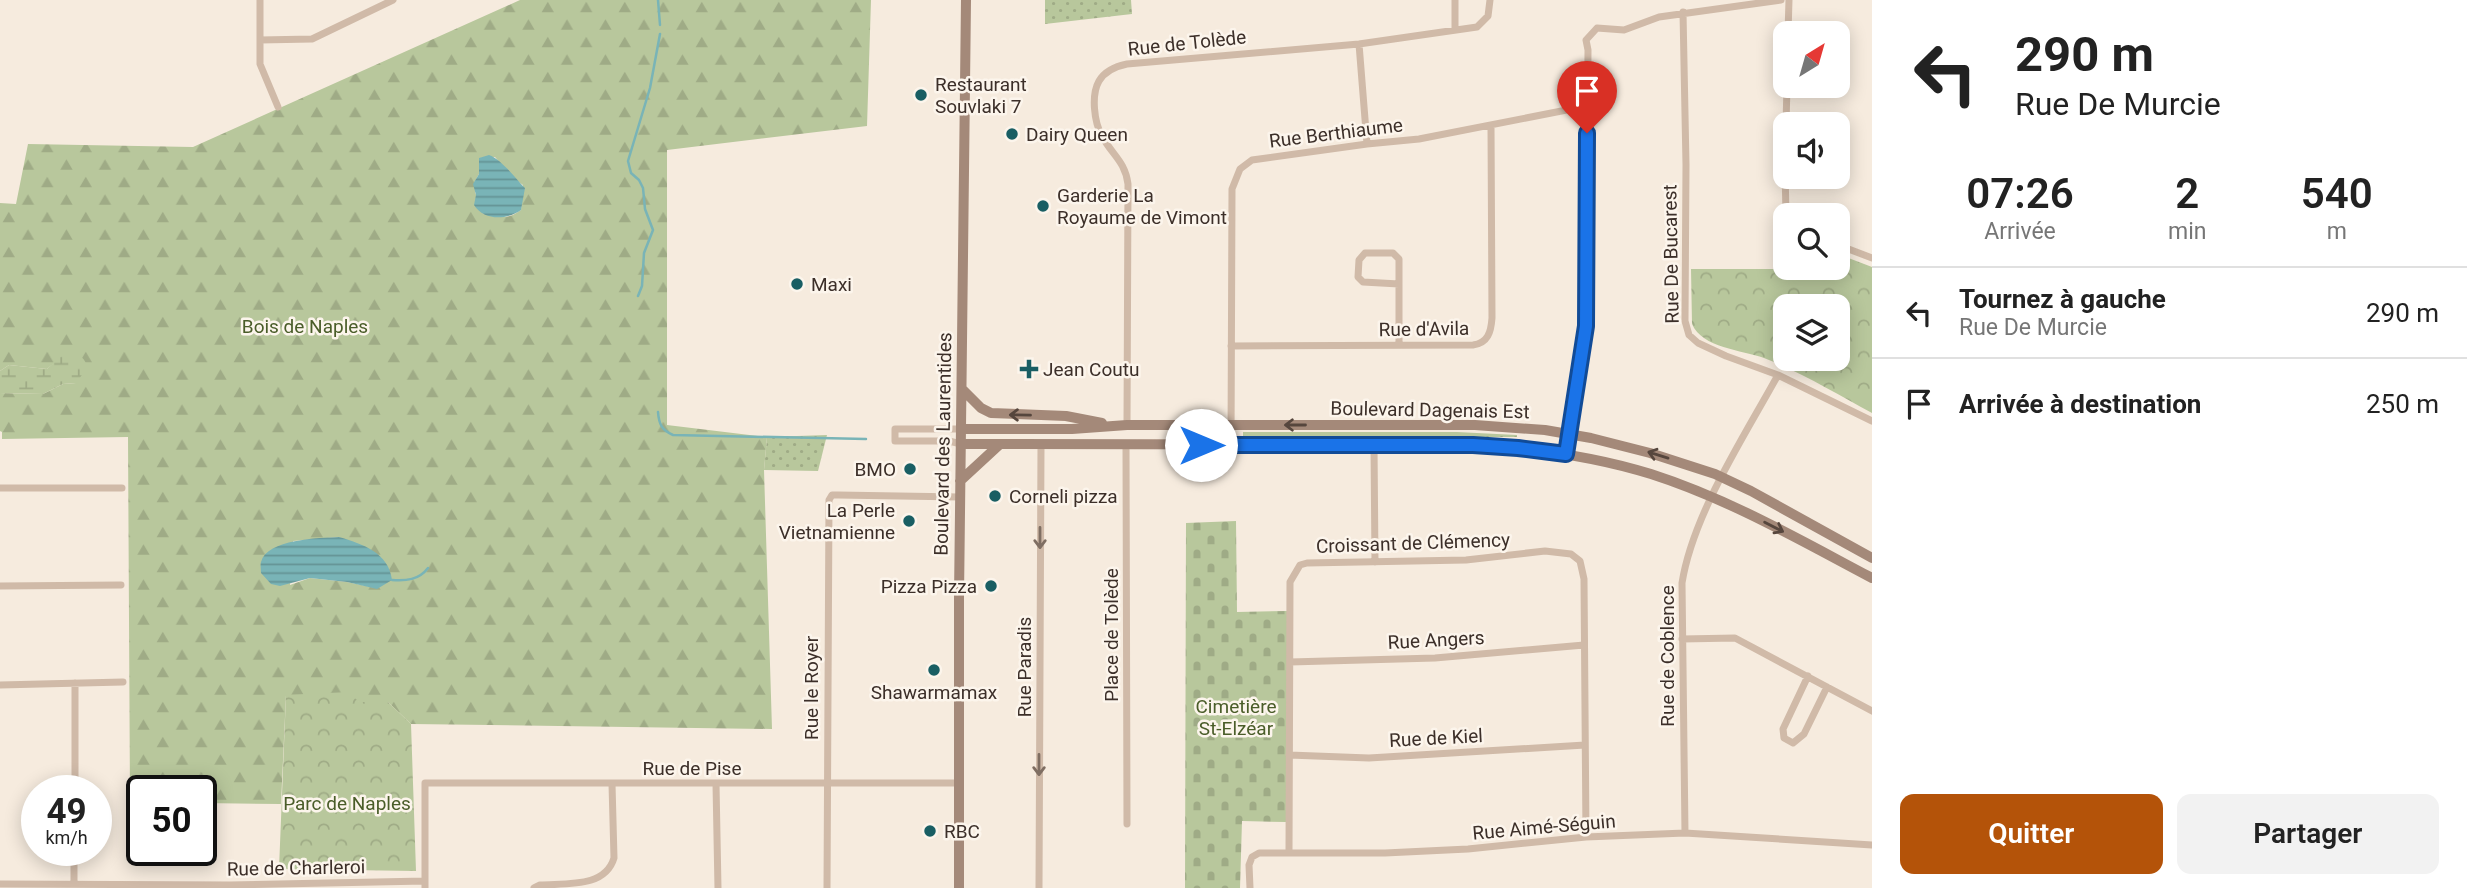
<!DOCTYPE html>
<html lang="fr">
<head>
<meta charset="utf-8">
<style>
	:root { --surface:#fff; --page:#f2f2f2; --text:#222; --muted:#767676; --line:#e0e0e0; --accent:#b45309 }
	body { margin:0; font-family:Roboto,sans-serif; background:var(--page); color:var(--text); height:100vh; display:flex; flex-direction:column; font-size:26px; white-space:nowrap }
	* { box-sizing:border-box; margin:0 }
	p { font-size:23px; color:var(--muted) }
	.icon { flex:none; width:38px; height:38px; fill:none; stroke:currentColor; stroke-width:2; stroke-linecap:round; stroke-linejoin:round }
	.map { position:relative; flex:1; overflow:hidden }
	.details { display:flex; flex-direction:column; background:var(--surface); width:595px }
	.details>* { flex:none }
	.hud { background:#fff; color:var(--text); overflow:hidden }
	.needle { width:46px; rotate:37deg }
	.controls { position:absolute; left:1773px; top:21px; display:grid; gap:14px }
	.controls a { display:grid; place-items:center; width:77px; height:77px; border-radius:14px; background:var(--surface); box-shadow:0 4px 18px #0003; font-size:35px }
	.speed { position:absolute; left:21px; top:775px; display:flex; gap:14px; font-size:35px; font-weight:700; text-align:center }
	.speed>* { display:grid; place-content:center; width:91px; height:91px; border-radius:50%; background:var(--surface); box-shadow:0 4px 18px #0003; line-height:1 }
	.speed small { font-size:18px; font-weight:400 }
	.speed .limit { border:4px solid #111; border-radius:10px; background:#fff; color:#111 }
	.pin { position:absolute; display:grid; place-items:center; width:60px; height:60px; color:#fff; margin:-72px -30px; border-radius:50% 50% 50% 0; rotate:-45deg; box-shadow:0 0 7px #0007 }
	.pin .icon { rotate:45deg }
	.me { position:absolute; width:77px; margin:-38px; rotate:90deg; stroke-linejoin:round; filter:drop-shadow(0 0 5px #0008) }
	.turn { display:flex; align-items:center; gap:24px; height:147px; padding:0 28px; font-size:32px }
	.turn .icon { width:91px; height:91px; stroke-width:2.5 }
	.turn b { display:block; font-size:49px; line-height:60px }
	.eta { display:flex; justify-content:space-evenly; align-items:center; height:119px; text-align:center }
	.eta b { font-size:42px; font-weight:600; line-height:49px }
	.primary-button { display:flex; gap:14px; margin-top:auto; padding:14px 28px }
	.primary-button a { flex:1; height:80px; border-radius:14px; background:var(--accent); color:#fff; font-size:28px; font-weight:600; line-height:80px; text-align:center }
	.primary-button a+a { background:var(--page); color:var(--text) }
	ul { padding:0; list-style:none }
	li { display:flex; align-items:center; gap:21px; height:91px; padding:0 28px; border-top:2px solid var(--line) }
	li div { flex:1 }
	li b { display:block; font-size:26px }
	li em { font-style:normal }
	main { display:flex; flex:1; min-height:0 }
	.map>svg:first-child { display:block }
	.grass { fill:url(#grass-dots) }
	.forest { fill:url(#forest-firs); fill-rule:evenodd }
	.wetland { fill:url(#wetland-marsh) }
	.cemetery { fill:url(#cemetery-stones) }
	.park { fill:url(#park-crowns); fill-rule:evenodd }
	.water { fill:url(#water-rules) }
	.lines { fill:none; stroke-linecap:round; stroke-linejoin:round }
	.stream { stroke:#79b4b7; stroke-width:2.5 }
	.minor { stroke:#d0baa8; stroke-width:7 }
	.secondary { stroke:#a48979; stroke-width:10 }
	.oneway { stroke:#56463d }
	.oneway2 { stroke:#7f6e62 }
	.route-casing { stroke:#114b97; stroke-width:18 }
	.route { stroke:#1a73e8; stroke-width:12 }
	.poi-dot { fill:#195e63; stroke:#fcf5ec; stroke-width:2.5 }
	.labels { text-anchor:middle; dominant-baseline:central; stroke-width:5; stroke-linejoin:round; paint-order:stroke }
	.street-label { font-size:19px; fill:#3c2f29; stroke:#fcf5ec }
	.poi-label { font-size:19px; fill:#3c2f29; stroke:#fcf5ec; text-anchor:start }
	.park-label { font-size:19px; fill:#4a5d29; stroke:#fcf5ec }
</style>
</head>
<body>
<main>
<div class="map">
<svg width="1872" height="888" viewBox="0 0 1872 888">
	<defs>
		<pattern id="grass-dots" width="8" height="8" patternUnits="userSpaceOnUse" patternTransform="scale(1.75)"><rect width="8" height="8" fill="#b8c79c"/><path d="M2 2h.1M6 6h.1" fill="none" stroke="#9fab86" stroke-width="1.8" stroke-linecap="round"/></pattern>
		<pattern id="forest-firs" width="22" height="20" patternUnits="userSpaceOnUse" patternTransform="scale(1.75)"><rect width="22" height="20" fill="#b8c79c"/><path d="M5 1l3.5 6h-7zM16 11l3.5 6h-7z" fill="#9fab86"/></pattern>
		<pattern id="wetland-marsh" width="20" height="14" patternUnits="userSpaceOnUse" patternTransform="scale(1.75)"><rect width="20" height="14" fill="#b8c79c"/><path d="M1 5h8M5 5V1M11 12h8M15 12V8" fill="none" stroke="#9fab86"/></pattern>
		<pattern id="cemetery-stones" width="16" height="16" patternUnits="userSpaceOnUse" patternTransform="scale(1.75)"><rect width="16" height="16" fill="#b8c79c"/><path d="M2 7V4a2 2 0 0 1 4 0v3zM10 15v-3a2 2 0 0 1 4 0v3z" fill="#9fab86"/></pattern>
		<pattern id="park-crowns" width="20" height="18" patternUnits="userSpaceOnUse" patternTransform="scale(1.75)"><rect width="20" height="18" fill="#b8c79c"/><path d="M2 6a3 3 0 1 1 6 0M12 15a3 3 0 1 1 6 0" fill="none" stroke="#9fab86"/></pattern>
		<pattern id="water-rules" width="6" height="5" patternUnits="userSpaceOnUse" patternTransform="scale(1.75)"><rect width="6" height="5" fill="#79b4b7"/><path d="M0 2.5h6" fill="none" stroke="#649395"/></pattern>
	</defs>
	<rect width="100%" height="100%" fill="#f6ebde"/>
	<!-- grass -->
	<path class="grass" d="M1045 0H1131L1132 14 1045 24Z
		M1243 432H1457L1517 435V437H1243Z
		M827 435 818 471 764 470 767 437Z"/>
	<!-- forest -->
	<path class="forest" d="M520 0H871L867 126 667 150V425L767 437 764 470 772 729 411 724 388 702H359L286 695 281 804 201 803V791H142V802L130 801 128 437 2 439V432L0 431V393L43 394 63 384 76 383 53 364 47 369 9 365 0 371V203L16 204 28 144 193 147ZM495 157 513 178 523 185 521 210C504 222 501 215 483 214L475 192V181L479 174 480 158ZM339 537 376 588 347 582 310 578 290 585 293 541Z"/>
	<!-- wetland -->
	<path class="wetland" d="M72 353C82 356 85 358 87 368L76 383 63 384 43 394 0 393V371L9 365 47 369 60 357Z"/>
	<!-- cemetery -->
	<path class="cemetery" d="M1236 521 1237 612 1288 611 1286 822 1242 821 1240 888H1185L1186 523Z"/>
	<!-- park -->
	<path class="park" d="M1785 247V268H1838V254L1872 267V413C1837 394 1801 372 1764 358 1742 350 1702 348 1692 324L1691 269H1776ZM1785 306H1838V359H1785Z
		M349 692 359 702H388L411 724 416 871 279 869 286 695Z"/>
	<!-- water -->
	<path class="water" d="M489 155C501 159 516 179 525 188L521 210C507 220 484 221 474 205L476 195 473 184 479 174V158Z
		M339 537C363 544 389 553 392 580L377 589 347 582 310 578 280 586 271 584 261 573C261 569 260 565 261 562 267 539 319 538 339 537Z"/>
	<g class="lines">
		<!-- stream -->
		<path class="stream" d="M658 0 660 25
			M638 296 642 286 644 253 653 230 645 209 643 188 639 180 631 173 628 161 650 88 660 34
			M658 412C659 425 662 430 673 435L866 439
			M392 580C406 581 419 580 428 568"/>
		<!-- minor -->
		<path class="minor" d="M260 0V64L278 107
			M1683 12 1686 165 1685 321 1689 335 1698 343 1726 356 1778 375 1872 421
			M1455 30V0
			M1788 33 1789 0
			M260 40 312 39 393 0
			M1359 44 1367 144
			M1786 124 1787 86
			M1785 170 1786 215
			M1838 245 1872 258
			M1399 345V259L1393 253H1365L1359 260 1358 277 1363 282 1399 284
			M1231 346 1473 345C1488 343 1491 332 1492 318L1491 126
			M1127 425 1128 184C1125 161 1112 155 1102 136 1094 122 1091 95 1099 81 1105 71 1117 66 1127 64L1359 44 1477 27 1488 16 1490 0
			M961 444 949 441H895V429H961
			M1126 445 1127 824
			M1231 445 1232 189 1240 169 1252 160 1367 144 1419 139 1587 106
			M1374 445 1375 562
			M1566 454 1586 326 1588 50 1586 40 1597 28 1624 30 1659 17 1781 0
			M0 488H122
			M0 586 121 585
			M1682 639 1735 638 1872 711
			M1290 662 1435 658 1584 645
			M1808 676 1783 729 1784 738 1793 743 1804 734 1827 687
			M0 685 123 682
			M1289 755 1369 758 1585 745
			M716 784 718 888
			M75 791V683
			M1685 833 1682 583C1693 514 1744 437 1778 375
			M1289 853 1290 582 1300 565 1307 563 1466 560 1545 551 1571 554 1580 561 1584 579 1586 837
			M0 884 230 885 425 881
			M74 884V850
			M425 888V783H959
			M534 888 540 885C567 883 605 888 614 858L612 784
			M827 888 829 500 832 495H838L960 497
			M1039 888 1041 445
			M1250 888 1249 865 1252 857 1259 853H1385L1468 849 1586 837 1685 833 1872 845"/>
		<!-- secondary -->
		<path class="secondary" d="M962 389 981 408 991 413 1066 416 1102 423
			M961 429H1072L1127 425H1475L1545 430 1591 438 1650 453 1715 474 1751 491 1872 558
			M961 444 1473 445C1533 448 1593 456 1651 474 1729 499 1800 540 1872 578
			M960 481 999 445
			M959 888V597L966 0"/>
	</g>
	<!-- one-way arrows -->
	<defs><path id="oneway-shaft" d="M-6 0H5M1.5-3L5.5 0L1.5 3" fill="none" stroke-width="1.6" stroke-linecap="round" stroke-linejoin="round" transform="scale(1.75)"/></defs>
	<g class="oneway">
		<use href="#oneway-shaft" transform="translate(1020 415) rotate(-179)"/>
		<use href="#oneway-shaft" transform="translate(1295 425) rotate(-180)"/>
		<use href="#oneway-shaft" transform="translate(1658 455) rotate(-163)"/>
		<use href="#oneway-shaft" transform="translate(1774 527) rotate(27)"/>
	</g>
	<g class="oneway2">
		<use href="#oneway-shaft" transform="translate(1040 538) rotate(90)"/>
		<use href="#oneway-shaft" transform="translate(1039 765) rotate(90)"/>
	</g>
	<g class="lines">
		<defs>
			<path id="route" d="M1201 445H1473L1518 448 1566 454 1586 326 1587 133"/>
		</defs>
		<!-- route casing -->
		<use href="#route" class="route-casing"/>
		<!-- route -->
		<use href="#route" class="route"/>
	</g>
	<!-- markers -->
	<g class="poi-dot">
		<circle cx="921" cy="95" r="7"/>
		<circle cx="1012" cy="134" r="7"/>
		<circle cx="1043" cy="206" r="7"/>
		<circle cx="797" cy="284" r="7"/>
		<path d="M1025.5 358.5h7v7h7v7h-7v7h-7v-7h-7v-7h7z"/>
		<circle cx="910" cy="469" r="7"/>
		<circle cx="995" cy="496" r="7"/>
		<circle cx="909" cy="521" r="7"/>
		<circle cx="991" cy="586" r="7"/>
		<circle cx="934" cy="670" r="7"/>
		<circle cx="930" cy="831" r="7"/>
	</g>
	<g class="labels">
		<!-- street labels -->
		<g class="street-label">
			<text transform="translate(1187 43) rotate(-6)">Rue de Tolède</text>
			<text transform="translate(1336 133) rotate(-7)">Rue Berthiaume</text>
			<text transform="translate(1671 254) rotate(-91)">Rue De Bucarest</text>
			<text transform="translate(1424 329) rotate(-1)">Rue d'Avila</text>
			<text transform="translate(1430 410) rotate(1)">Boulevard Dagenais Est</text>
			<text transform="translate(943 444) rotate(-89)">Boulevard des Laurentides</text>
			<text transform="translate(1413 543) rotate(-2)">Croissant de Clémency</text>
			<text transform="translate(1111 635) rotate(-90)">Place de Tolède</text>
			<text transform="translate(1436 640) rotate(-3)">Rue Angers</text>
			<text transform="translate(1667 656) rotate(-90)">Rue de Coblence</text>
			<text transform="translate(1024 667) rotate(-90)">Rue Paradis</text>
			<text transform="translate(811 688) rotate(-90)">Rue le Royer</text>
			<text transform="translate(1436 738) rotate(-3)">Rue de Kiel</text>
			<text x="692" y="768">Rue de Pise</text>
			<text transform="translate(1544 827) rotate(-5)">Rue Aimé-Séguin</text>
			<text transform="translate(296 868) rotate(-1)">Rue de Charleroi</text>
		</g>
		<!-- poi labels -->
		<g class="poi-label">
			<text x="935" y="84">Restaurant<tspan x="935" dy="22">Souvlaki 7</tspan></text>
			<text x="1026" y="134">Dairy Queen</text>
			<text x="1057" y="195">Garderie La<tspan x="1057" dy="22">Royaume de Vimont</tspan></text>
			<text x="811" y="284">Maxi</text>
			<text x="1043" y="369">Jean Coutu</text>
			<text x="896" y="469" text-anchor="end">BMO</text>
			<text x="1009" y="496">Corneli pizza</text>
			<text x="895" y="510" text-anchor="end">La Perle<tspan x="895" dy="22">Vietnamienne</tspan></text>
			<text x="977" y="586" text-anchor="end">Pizza Pizza</text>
			<text x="934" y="692" text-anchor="middle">Shawarmamax</text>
			<text x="944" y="831">RBC</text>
		</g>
		<!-- park labels -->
		<g class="park-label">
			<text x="305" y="326">Bois de Naples</text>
			<text x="1236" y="706">Cimetière<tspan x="1236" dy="22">St-Elzéar</tspan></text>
			<text x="347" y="803">Parc de Naples</text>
		</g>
	</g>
</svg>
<div class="controls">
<a><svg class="needle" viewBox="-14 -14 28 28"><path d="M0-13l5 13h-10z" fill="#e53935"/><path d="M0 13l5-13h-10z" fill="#767676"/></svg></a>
<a><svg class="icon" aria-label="sound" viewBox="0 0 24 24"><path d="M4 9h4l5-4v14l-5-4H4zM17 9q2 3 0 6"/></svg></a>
<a><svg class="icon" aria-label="search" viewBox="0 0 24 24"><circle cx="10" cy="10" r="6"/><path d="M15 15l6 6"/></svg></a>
<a><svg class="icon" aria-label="layers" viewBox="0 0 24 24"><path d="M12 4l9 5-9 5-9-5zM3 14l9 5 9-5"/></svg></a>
</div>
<div class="speed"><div>49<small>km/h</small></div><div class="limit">50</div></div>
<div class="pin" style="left:1587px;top:133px;background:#d93025"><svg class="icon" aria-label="arrive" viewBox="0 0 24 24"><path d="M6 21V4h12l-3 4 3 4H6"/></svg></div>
<svg class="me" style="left:1201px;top:445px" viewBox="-20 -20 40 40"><circle r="19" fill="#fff"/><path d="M0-13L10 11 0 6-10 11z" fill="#1a73e8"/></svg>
</div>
<section class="details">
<div class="hud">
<div class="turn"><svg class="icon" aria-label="left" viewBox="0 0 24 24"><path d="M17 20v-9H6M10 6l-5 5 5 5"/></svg><div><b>290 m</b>Rue De Murcie</div></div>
</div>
<div class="eta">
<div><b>07:26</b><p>Arrivée</p></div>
<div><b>2</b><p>min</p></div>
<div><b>540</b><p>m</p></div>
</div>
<ul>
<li><svg class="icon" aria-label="left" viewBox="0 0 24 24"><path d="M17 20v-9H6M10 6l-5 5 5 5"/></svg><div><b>Tournez à gauche</b><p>Rue De Murcie</p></div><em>290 m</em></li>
<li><svg class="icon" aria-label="arrive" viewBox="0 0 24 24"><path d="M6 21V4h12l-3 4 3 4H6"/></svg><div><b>Arrivée à destination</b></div><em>250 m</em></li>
</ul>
<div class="primary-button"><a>Quitter</a><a>Partager</a></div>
</section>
</main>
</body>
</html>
